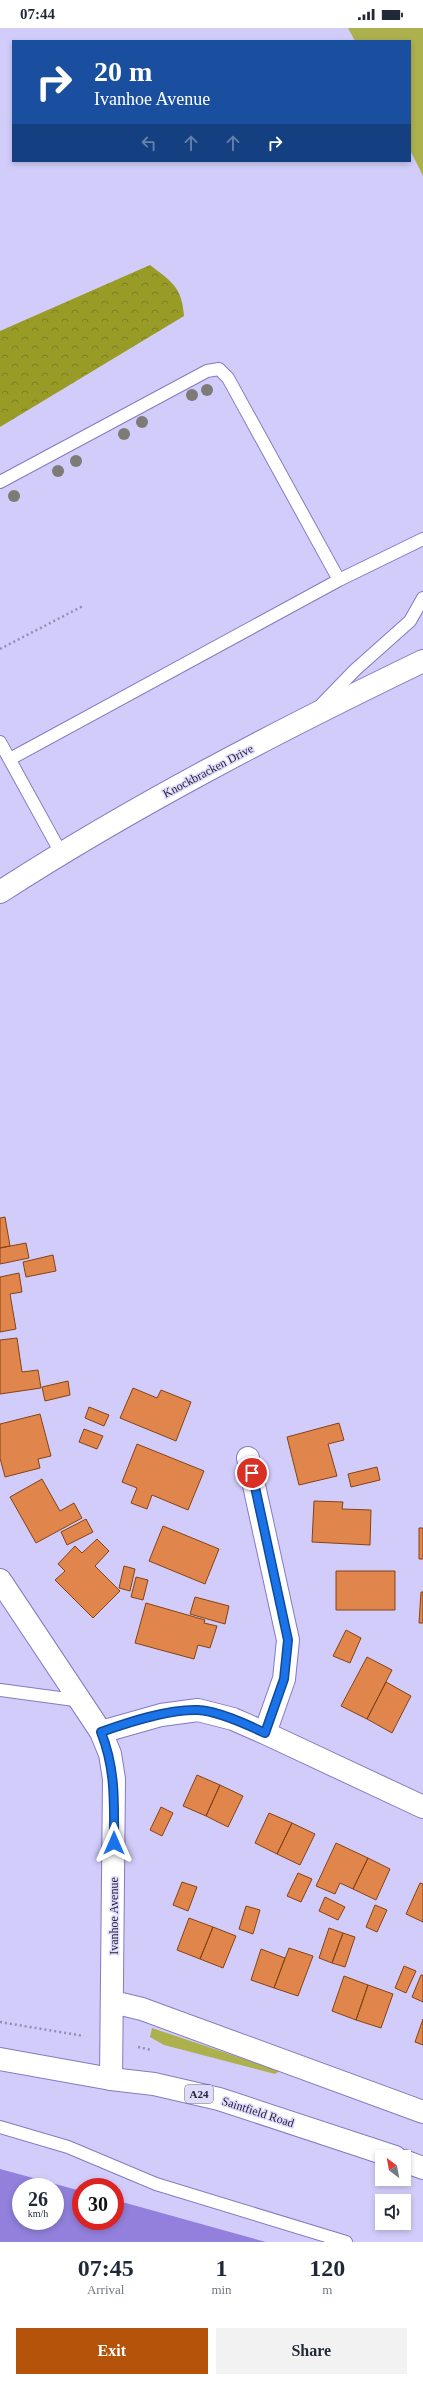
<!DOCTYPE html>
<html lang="en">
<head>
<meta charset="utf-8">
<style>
	:root { --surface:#fff; --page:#f2f2f3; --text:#1f2937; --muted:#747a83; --accent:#b45309 }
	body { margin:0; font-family:Georgia,serif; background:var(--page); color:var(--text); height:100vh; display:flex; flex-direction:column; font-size:15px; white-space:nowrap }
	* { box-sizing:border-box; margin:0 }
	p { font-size:13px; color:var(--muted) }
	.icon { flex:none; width:22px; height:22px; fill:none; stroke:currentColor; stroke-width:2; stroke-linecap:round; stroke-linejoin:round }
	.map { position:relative; height:2214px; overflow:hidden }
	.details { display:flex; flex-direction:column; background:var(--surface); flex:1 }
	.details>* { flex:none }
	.hud { position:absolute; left:12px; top:12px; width:399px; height:122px; border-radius:0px; box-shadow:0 2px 6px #0003; background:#1a4fa0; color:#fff; overflow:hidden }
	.needle { width:26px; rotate:328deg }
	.tools { position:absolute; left:375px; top:2122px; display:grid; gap:8px }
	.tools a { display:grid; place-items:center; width:36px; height:36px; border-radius:0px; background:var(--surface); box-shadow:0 2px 6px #0003; font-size:20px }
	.speed { position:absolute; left:12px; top:2150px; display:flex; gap:8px; font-size:20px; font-weight:700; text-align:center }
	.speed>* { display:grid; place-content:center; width:52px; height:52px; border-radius:50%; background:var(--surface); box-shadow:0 2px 6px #0003; line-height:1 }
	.speed small { font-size:10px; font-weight:400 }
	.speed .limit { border:6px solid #d22; background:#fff; color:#111 }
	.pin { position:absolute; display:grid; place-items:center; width:34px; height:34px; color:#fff; margin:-17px; border:2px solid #fff; border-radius:50%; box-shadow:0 1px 4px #0007 }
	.me { position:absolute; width:44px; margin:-22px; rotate:0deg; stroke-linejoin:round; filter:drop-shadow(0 0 3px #0008) }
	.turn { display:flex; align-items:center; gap:14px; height:84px; padding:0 16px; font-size:18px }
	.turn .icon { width:52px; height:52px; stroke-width:2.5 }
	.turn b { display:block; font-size:28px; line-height:34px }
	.lanes { display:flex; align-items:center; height:38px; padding:0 16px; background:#0003; justify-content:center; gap:20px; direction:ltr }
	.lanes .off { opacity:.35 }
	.eta { display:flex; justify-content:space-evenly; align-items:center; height:68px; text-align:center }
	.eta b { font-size:24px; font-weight:700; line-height:28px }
	.action { display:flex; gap:8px; margin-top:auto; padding:8px 16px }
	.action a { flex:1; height:46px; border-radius:0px; background:var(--accent); color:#fff; font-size:16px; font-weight:700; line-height:46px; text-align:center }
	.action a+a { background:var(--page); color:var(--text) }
	.status { display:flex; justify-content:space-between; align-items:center; height:28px; padding:0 20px; background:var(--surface); direction:ltr }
	.status svg { height:11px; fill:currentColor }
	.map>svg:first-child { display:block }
	.green { fill:#adb14d }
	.forest { fill:url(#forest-crowns) }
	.water { fill:#9280dc; fill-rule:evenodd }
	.building { fill:#e0854b; stroke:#854314 }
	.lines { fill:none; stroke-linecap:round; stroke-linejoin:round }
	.lane-casing { stroke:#867ac1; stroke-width:14 }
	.street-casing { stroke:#867ac1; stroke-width:24 }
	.highway-casing { stroke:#867ac1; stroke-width:24 }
	.path { stroke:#948eb6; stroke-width:2.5; stroke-dasharray:2 3; stroke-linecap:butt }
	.lane { stroke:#fff; stroke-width:12 }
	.street { stroke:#fff; stroke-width:22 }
	.highway { stroke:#fff; stroke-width:22 }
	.tree { fill:#7c7b75 }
	.route-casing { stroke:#114b97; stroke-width:10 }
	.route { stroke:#1a73e8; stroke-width:7 }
	.labels { text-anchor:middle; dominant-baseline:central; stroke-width:3; stroke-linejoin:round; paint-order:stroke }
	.shield { fill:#dfdbfb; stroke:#5f5a77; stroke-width:1 }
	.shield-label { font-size:11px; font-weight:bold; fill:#28223f }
	.street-label { font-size:12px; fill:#28223f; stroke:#dfdbfb }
</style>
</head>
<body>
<div class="status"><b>07:44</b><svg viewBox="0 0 49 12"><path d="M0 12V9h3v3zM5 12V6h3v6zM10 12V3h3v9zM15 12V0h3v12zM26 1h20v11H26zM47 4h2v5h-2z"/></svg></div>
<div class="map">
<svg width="423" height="2214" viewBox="0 0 423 2214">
	<defs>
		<pattern id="forest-crowns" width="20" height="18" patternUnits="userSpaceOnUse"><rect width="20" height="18" fill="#989c26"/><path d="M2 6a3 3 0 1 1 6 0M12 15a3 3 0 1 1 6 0" fill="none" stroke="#7c7f22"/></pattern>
	</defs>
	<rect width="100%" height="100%" fill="#d2ccfa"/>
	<!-- green -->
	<path class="green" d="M348 0H423V148L410 122V13H355Z
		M152 2000 280 2043 275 2046 164 2017 150 2009Z"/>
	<!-- forest -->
	<path class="forest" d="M150 237C172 254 182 259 184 288L0 399V303Z"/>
	<!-- water -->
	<path class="water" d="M0 2141 81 2163V2193H115V2172L266 2214H0ZM21 2159H55V2193H21Z"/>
	<!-- building -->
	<path class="building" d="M5 1189 10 1218 0 1220V1190Z
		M26 1215 29 1230 0 1236V1220Z
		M53 1227 56 1243 26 1249 23 1234Z
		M19 1245 22 1264 10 1266 16 1301 0 1304V1249Z
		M17 1310 22 1344 38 1342 41 1360 0 1366V1312Z
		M68 1353 70 1367 45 1373 42 1359Z
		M133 1360 157 1370 161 1362 191 1374 176 1413 120 1390Z
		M89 1379 109 1387 104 1398 85 1390Z
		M40 1386 51 1428 38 1431 40 1440 5 1449 0 1430V1396Z
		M339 1395 344 1412 328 1416 337 1448 299 1457 287 1409Z
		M84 1401 103 1408 97 1421 79 1414Z
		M137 1416 204 1443 188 1482 152 1467 147 1481 131 1475 137 1460 122 1454Z
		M377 1439 380 1452 351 1459 348 1446Z
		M42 1451 60 1483 74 1475 82 1490 36 1515 10 1469Z
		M314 1473 343 1474 342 1481 371 1482 370 1517 312 1514Z
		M86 1491 93 1504 67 1517 61 1504Z
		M163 1498 219 1521 205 1556 149 1533Z
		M419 1500H423V1531H419Z
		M97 1511 109 1523 95 1538 120 1563 93 1590 55 1552 65 1543 58 1536 75 1518 82 1525Z
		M124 1538 135 1541 130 1563 119 1560Z
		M336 1543H395V1582H336Z
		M136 1549 148 1552 143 1572 131 1569Z
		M421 1564H423V1595H419Z
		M195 1569 229 1578 225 1596 190 1586Z
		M146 1575 205 1592 204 1595 217 1598 210 1620 198 1617 194 1631 135 1615Z
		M346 1602 361 1610 350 1635 333 1628Z
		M367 1629 392 1642 367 1691 341 1678Z
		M386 1654 411 1668 392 1705 367 1691Z
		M197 1747 220 1757 206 1788 183 1778Z
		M220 1757 243 1768 228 1799 206 1788Z
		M161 1779 173 1785 162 1808 150 1802Z
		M269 1785 292 1795 277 1826 255 1815Z
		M292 1795 315 1806 300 1837 277 1826Z
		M336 1815 368 1830 353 1861 340 1855 335 1866 316 1858Z
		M368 1830 390 1841 376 1872 353 1861Z
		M298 1845 312 1851 301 1874 287 1868Z
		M182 1854 197 1859 188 1883 173 1877Z
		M420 1855 423 1856V1894L406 1886Z
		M325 1869 345 1879 338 1892 319 1883Z
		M375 1877 387 1882 377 1904 366 1899Z
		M246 1878 260 1882 253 1906 239 1901Z
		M189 1890 213 1899 200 1931 177 1922Z
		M213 1899 236 1908 223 1940 200 1931Z
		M329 1900 343 1905 332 1935 319 1930Z
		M343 1905 355 1909 345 1939 332 1935Z
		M289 1920 313 1928 298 1968 274 1960Z
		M261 1921 285 1930 274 1960 251 1952Z
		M404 1938 416 1943 406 1965 395 1960Z
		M421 1947H423V1974L412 1969Z
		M344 1948 368 1957 356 1992 332 1983Z
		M368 1957 393 1966 381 2000 356 1992Z
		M423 1991V2017L415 2014Z"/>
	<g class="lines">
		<defs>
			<path id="lane" d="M0 454 207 343 219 341 228 350 339 552
				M322 676 355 642 410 593 423 570
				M0 714 61 825
				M10 731 339 552 423 511
				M0 1662 82 1673
				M0 2099 68 2119 156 2156 346 2214"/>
			<path id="street" d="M0 864C135 777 278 703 423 633
				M248 1430 288 1612 284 1651 265 1705
				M0 1552 101 1704 110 1726 114 1751 111 2051
				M101 1704 161 1687 198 1682 233 1691 265 1705 423 1779
				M113 1974 142 1981 423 2084"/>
			<path id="highway" d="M0 2031 111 2051 154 2056 219 2071 395 2129
				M404 2133 423 2140"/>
		</defs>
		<!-- lane casing -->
		<use href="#lane" class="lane-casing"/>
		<!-- street casing -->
		<use href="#street" class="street-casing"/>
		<!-- highway casing -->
		<use href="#highway" class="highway-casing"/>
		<!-- path -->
		<path class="path" d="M0 621 83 578
			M0 1994 84 2008
			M138 2019 151 2022"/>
		<!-- lane -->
		<use href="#lane" class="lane"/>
		<!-- street -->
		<use href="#street" class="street"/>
		<!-- highway -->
		<use href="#highway" class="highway"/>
	</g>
	<!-- trees -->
	<g class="tree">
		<circle cx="207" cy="362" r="6"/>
		<circle cx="192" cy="367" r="6"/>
		<circle cx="142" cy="394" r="6"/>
		<circle cx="124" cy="406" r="6"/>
		<circle cx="76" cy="433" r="6"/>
		<circle cx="58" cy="443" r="6"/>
		<circle cx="14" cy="468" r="6"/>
	</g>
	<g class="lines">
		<defs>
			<path id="route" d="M114 1815C114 1775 116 1742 101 1704 129 1694 168 1681 198 1682 218 1683 246 1696 265 1705L284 1651 288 1612 252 1445"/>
		</defs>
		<!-- route casing -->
		<use href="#route" class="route-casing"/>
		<!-- route -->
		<use href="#route" class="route"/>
	</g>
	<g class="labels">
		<!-- shield labels -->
		<rect class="shield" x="185" y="2057" width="28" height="18" rx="3"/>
		<g class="shield-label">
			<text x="199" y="2066">A24</text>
		</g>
		<!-- street labels -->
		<g class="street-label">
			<text transform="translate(208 743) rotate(-28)">Knockbracken Drive</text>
			<text transform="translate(114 1888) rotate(-90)">Ivanhoe Avenue</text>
			<text transform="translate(258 2084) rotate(18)">Saintfield Road</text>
		</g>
	</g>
</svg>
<div class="tools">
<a><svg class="needle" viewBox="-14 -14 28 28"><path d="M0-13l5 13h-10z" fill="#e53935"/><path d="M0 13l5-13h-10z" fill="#747a83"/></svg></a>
<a><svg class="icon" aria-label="sound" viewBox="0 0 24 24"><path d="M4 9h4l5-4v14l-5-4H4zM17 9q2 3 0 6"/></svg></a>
</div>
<div class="speed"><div>26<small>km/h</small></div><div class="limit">30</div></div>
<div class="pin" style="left:252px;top:1445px;background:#d93025"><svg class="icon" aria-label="arrive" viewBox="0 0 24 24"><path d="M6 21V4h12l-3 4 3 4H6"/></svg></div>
<svg class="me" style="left:114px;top:1815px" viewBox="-20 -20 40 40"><path d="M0-17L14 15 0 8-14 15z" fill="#1a73e8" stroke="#fff" stroke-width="4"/></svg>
<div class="hud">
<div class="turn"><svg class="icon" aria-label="right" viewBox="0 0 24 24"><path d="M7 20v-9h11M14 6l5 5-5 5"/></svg><div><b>20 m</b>Ivanhoe Avenue</div></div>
<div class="lanes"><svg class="icon off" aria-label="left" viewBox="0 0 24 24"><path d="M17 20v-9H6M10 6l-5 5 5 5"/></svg><svg class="icon off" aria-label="ahead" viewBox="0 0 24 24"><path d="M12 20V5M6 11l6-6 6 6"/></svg><svg class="icon off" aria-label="ahead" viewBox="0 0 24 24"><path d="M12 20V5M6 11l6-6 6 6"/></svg><svg class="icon" aria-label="right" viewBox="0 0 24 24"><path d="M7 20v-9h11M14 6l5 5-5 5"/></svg></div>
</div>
</div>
<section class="details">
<div class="eta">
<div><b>07:45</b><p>Arrival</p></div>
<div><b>1</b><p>min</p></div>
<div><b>120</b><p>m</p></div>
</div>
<div class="action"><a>Exit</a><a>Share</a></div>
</section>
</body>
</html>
